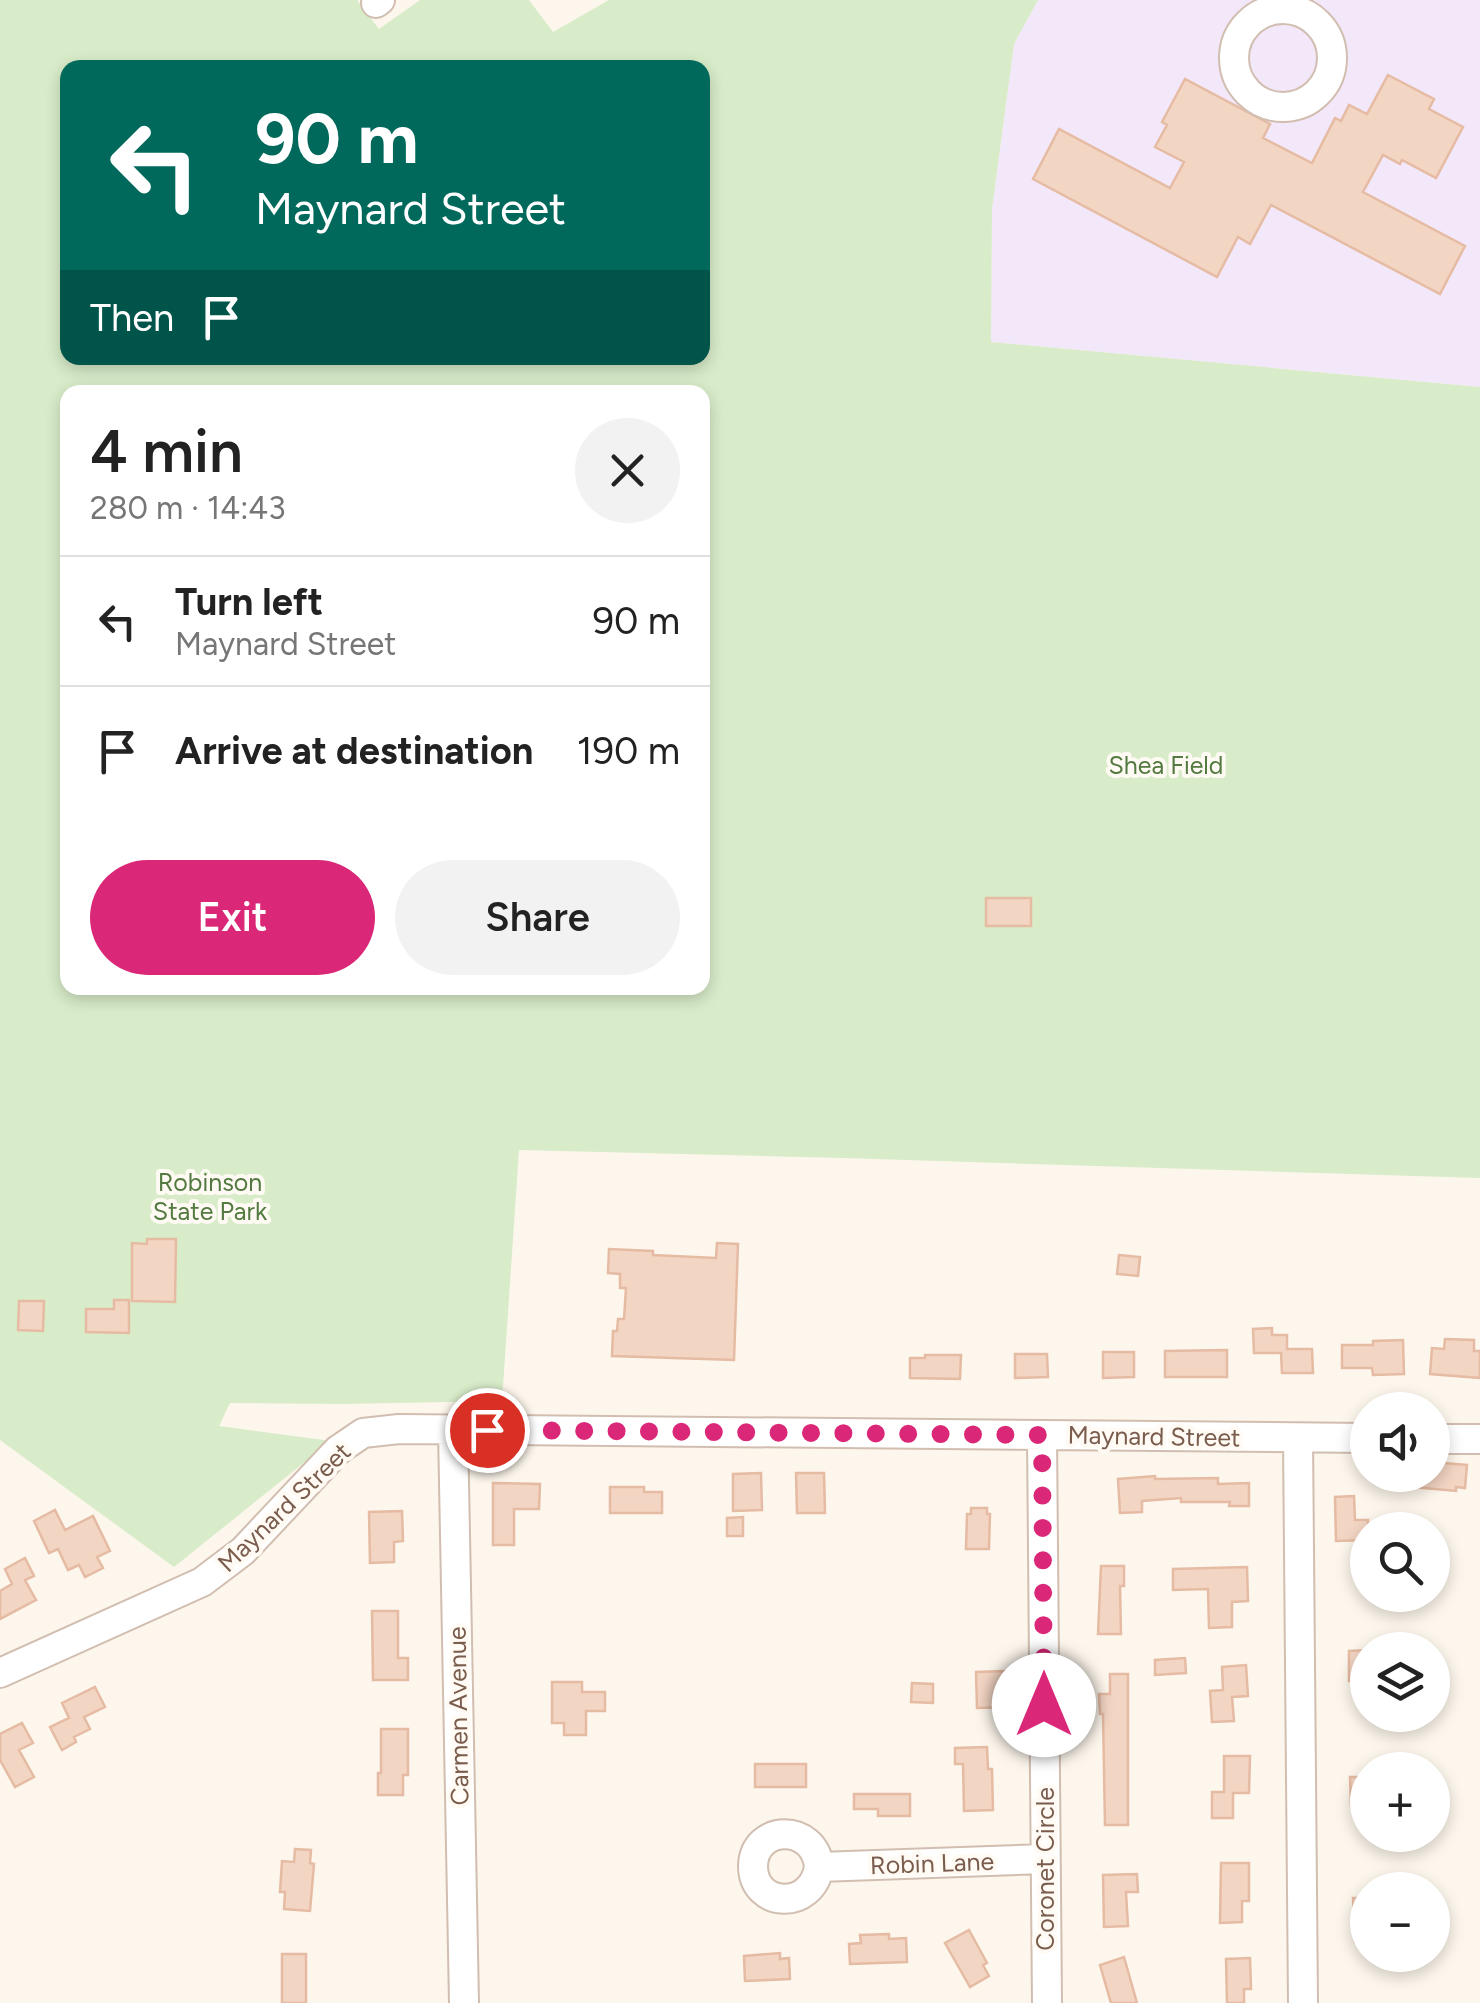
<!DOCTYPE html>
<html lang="en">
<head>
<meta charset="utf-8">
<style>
	:root { --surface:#fff; --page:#f2f2f2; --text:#222; --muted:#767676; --line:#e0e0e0; --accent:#db2777 }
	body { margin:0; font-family:Figtree,sans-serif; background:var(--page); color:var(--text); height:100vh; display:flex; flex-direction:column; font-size:38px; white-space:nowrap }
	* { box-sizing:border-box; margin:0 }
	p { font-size:32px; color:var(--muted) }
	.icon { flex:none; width:55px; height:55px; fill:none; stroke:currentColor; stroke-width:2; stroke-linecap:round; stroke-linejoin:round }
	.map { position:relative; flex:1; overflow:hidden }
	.details { position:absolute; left:60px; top:385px; width:650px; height:610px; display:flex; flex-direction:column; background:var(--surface); border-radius:20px; box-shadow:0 5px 15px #0003 }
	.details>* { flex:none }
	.top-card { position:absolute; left:60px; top:60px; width:650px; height:305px; border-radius:20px; box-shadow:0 5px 15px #0003; background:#00695c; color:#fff; overflow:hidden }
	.tools { position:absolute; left:1350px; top:1392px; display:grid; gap:20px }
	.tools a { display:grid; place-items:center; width:100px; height:100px; border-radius:50%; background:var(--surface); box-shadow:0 5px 15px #0003; font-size:50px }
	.pin { position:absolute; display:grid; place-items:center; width:85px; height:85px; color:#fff; margin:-42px; border:5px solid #fff; border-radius:50%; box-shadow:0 2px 10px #0007 }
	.me { position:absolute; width:110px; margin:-55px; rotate:0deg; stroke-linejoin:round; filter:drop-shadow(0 0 8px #0008) }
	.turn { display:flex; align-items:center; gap:35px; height:210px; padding:0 30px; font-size:45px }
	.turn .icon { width:130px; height:130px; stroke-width:2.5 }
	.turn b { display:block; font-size:70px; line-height:85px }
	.then { display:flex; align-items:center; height:95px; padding:0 30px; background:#0003; gap:20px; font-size:38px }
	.round { display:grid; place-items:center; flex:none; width:105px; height:105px; border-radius:52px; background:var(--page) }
	.summary { display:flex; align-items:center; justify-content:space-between; height:170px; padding:0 30px }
	h1 { font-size:60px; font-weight:600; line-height:75px }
	.cta { display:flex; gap:20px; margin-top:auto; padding:20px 30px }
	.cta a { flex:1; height:115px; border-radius:60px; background:var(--accent); color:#fff; font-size:40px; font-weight:600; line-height:115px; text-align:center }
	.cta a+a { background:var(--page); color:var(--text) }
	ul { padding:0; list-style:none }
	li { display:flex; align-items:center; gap:30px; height:130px; padding:0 30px; border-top:2px solid var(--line) }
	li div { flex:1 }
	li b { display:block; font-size:38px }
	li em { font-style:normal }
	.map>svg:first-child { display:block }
	.education { fill:#f3e8fa }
	.green { fill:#d8ecc9; fill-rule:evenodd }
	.building { fill:#f3d5c3; stroke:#e6bba3; stroke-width:2.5 }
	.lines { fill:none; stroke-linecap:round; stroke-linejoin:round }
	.minor-casing { stroke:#d1beb0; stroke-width:32 }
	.minor { stroke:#fff; stroke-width:28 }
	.route { stroke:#db2777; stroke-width:18; stroke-dasharray:0 32.4 }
	.labels { text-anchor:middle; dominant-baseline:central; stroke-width:8; stroke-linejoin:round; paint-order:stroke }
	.park-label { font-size:25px; fill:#537a41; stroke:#fffaf3 }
	.street-label { font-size:25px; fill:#7a5c4d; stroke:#fffaf3 }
</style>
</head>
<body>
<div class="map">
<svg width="1480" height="2003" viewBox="0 0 1480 2003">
	<rect width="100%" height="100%" fill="#fdf6ec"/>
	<!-- education -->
	<path class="education" d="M1038 0H1480V387L991 342 992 209 1014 44Z"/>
	<!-- green -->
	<path class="green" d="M0 0H357L379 29 420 0H529L553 32 609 0H1038L1014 44 992 209 991 342 1480 387V1178L842 1158 519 1150 502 1401 342 1404 230 1403 219 1426 331 1441 174 1567 0 1440ZM68 68H702V358H68ZM68 392H702V988H68Z"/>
	<!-- building -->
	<path class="building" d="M1388 75 1434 99 1429 109 1463 127 1436 178 1402 160 1400 164 1383 155 1363 192 1465 246 1440 294 1271 205 1250 244 1238 237 1217 277 1033 179 1059 129 1170 188 1184 162 1155 147 1167 125 1162 122 1185 79 1270 124 1263 138 1312 163 1335 118 1341 121 1349 105 1367 114Z
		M986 898H1031V926H986Z
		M147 1239H176L175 1302 132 1301V1243L147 1244Z
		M717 1243 738 1244 734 1360 612 1356 613 1331H617L618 1319H624L626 1288H620V1274L608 1273 609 1249 653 1251V1255L716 1258Z
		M1119 1255 1140 1257 1138 1276 1117 1274Z
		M114 1300H129V1333L86 1332V1309H114Z
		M19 1301H44L43 1331 18 1330Z
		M1272 1328V1335H1287V1349H1312L1313 1373H1282L1281 1353H1254L1253 1329Z
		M1445 1339 1474 1340V1351H1480V1378L1430 1374 1432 1348 1444 1349Z
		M1403 1340 1404 1374 1373 1375 1372 1368H1342V1345H1373V1341Z
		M1227 1350V1377H1165V1351Z
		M1103 1352H1134V1377L1103 1378Z
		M1015 1354H1047L1048 1377 1015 1378Z
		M925 1355H961L960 1379 910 1378V1358H925Z
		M1432 1462 1467 1465 1465 1488 1456 1487V1491L1402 1486 1403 1475H1432Z
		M761 1473 762 1510 733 1511V1474Z
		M796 1473H824L825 1513H797Z
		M1155 1476V1479L1218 1478V1484L1249 1483V1506H1229L1230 1502H1181V1498L1142 1501V1512L1120 1513 1118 1479Z
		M493 1483 540 1484 539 1509H514V1545H493Z
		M610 1487H644V1492H662V1513H610Z
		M1354 1496 1355 1520H1368V1540L1336 1541 1335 1497Z
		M971 1508H987V1514H990L989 1549H966L967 1514H971Z
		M55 1510 65 1530 93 1516 110 1551 97 1557 103 1568 85 1577 79 1565 68 1570 58 1549 49 1553 34 1521Z
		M402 1511 403 1541 394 1542V1562L370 1563 369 1512Z
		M743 1517V1536H727V1518Z
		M25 1558 34 1576 25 1580 36 1600 0 1619V1591L12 1584 5 1569Z
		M1101 1566H1124V1586H1120L1121 1634H1098Z
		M1247 1567 1248 1601 1232 1602V1627L1209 1628 1208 1589 1173 1590V1569Z
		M372 1611H398V1658H408V1680H373Z
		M1368 1650V1682L1349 1681V1651Z
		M1185 1658 1186 1673 1155 1675V1660Z
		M1246 1665 1248 1696 1232 1697 1234 1721 1212 1722 1210 1691 1223 1690 1222 1667Z
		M1006 1671 1007 1707 977 1708 976 1672Z
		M1110 1674H1128V1825H1105L1103 1714H1100L1099 1694H1110Z
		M552 1682H582V1692H605V1711H586V1735H564V1723H552Z
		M912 1683 933 1684V1703L911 1702Z
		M95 1687 105 1707 84 1717 90 1729 74 1737 76 1742 62 1750 50 1727 69 1718 62 1703Z
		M22 1723 33 1743 19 1750 34 1777 15 1787 0 1760V1734Z
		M381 1729H408V1775H403V1795H378V1773H381Z
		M987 1747 988 1769H992L993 1810 964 1811 963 1764H955V1748Z
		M1224 1756H1250L1249 1793H1233V1818H1212V1792H1224Z
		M755 1764H806V1787H755Z
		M1350 1777H1368V1806H1351Z
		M854 1794H910V1816H878V1809H854Z
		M295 1849 311 1850 310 1863 314 1864 310 1911 284 1909 285 1892H280L282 1861 294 1862Z
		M1221 1863H1249V1901H1242V1922L1220 1923Z
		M1137 1874 1138 1892H1126L1128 1926 1104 1927 1103 1875Z
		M1353 1898H1368V1942H1355Z
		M969 1930 987 1963 983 1965 989 1976 970 1987 945 1943Z
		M889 1934V1939L906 1938 907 1962 850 1964 849 1944 861 1943 860 1935Z
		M780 1953V1959L789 1958 790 1979 745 1981 744 1956Z
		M282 1954H306V2003H282Z
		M1124 1957 1137 2003H1111L1100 1965Z
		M1250 1958 1251 1989H1244V2003H1227L1226 1959Z"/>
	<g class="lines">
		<defs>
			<path id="minor" d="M376 3 380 0
				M1234 58a49 49 0 1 1 98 0a49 49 0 1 1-98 0Z
				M453 1430 464 2003
				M1042 1435 1047 2003
				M1298 1438 1303 2003
				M1432 1439H1480
				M0 1673 202 1582 243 1551 338 1450 363 1433 399 1429 1368 1438
				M819 1867C812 1911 753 1908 753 1866 754 1824 815 1823 819 1867L1044 1859"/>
		</defs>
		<!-- minor casing -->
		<use href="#minor" class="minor-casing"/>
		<!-- minor -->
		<use href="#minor" class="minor"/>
	</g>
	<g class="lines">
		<!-- route -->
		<path class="route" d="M487 1430 1042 1435 1044 1705"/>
	</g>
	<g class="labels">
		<!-- park labels -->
		<g class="park-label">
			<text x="1166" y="765">Shea Field</text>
			<text x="210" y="1182">Robinson<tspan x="210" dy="29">State Park</tspan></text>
		</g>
		<!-- street labels -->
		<g class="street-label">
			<text transform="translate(1154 1436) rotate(1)">Maynard Street</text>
			<text transform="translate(284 1507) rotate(-44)">Maynard Street</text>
			<text transform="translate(458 1716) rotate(-91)">Carmen Avenue</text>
			<text transform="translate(932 1863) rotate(-2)">Robin Lane</text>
			<text transform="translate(1045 1869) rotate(-90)">Coronet Circle</text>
		</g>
	</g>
</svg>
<div class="tools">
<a><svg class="icon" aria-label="sound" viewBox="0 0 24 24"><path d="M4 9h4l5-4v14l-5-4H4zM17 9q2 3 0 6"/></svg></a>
<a><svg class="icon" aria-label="search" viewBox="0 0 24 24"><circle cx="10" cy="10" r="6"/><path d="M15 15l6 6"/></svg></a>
<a><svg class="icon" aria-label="layers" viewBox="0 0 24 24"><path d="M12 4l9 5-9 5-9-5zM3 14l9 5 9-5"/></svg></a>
<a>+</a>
<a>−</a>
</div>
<div class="pin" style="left:487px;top:1430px;background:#d93025"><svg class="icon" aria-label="arrive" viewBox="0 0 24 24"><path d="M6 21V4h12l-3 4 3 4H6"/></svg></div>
<svg class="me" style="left:1044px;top:1705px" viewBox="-20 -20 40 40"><circle r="19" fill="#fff"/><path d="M0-13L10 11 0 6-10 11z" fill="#db2777"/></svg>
<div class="top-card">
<div class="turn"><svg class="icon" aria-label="left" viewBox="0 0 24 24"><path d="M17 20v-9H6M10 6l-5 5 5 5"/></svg><div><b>90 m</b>Maynard Street</div></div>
<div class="then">Then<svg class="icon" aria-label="arrive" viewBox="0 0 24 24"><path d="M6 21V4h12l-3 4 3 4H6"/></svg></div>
</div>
<section class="details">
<div class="summary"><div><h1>4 min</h1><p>280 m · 14:43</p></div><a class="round"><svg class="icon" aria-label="close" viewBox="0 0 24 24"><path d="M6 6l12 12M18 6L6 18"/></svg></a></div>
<ul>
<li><svg class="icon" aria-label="left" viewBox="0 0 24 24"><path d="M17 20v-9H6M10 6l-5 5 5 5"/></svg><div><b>Turn left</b><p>Maynard Street</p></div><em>90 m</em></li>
<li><svg class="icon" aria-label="arrive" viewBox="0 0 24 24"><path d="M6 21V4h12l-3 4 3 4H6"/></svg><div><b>Arrive at destination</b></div><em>190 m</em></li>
</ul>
<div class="cta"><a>Exit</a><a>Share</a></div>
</section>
</div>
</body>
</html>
